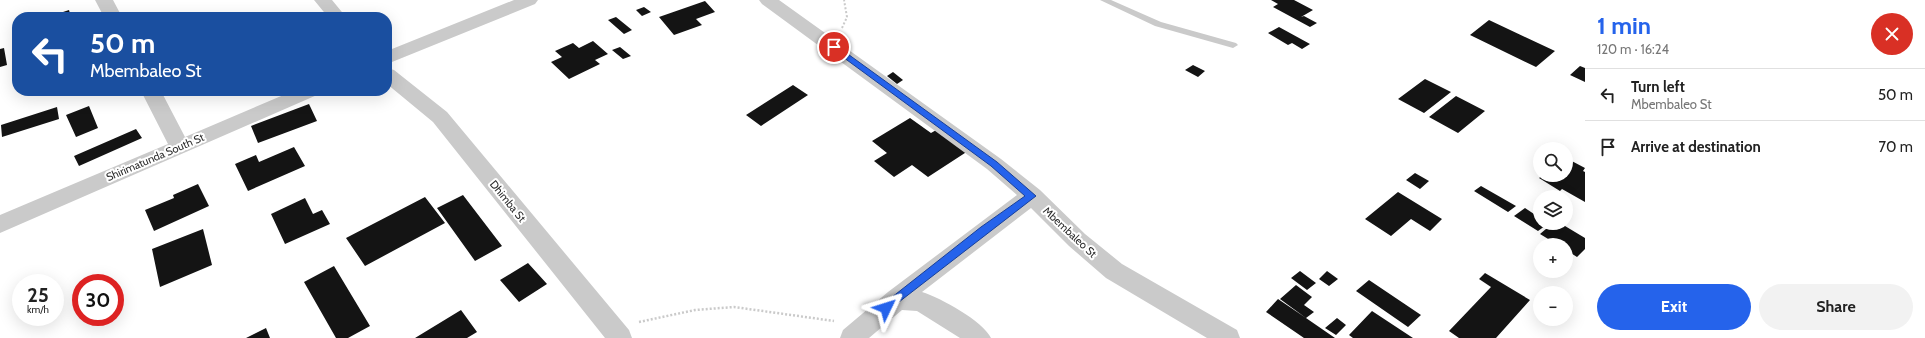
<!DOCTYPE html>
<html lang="en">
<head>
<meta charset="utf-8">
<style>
	:root { --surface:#fff; --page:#f2f2f2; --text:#222; --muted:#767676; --line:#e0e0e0; --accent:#2563eb }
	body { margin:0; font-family:Cabin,sans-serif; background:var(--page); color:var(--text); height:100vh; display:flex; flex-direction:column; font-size:15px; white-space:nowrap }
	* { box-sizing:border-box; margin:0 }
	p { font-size:13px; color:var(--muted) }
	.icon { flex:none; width:22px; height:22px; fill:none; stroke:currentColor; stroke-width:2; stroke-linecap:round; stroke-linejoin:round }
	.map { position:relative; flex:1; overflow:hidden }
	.sheet { display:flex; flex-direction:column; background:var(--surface); width:340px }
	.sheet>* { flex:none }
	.guide { position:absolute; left:12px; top:12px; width:380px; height:84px; border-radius:16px; box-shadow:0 4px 16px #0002; background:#1a4fa0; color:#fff; overflow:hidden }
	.buttons { position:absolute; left:1533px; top:142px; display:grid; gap:8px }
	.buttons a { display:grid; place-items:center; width:40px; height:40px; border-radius:50%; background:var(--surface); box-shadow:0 4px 16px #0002; font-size:20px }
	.speed { position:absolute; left:12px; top:274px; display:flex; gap:8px; font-size:20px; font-weight:700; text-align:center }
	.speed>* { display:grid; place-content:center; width:52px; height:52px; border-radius:50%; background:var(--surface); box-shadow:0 4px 16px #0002; line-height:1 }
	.speed small { font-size:10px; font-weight:400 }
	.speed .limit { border:6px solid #d22; background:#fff; color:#111 }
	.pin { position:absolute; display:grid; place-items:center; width:34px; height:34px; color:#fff; margin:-17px; border:2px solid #fff; border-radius:50%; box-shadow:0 1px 4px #0007 }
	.me { position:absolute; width:44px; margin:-22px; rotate:49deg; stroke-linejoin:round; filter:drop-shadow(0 0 3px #0008) }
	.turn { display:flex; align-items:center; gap:14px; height:84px; padding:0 12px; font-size:18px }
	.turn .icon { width:52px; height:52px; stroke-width:2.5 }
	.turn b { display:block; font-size:28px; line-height:34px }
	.round { display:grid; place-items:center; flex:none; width:42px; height:42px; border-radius:21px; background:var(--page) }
	.head { display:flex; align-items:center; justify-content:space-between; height:68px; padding:0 12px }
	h1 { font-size:24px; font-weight:800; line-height:30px; color:var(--accent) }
	.action { display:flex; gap:8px; margin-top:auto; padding:8px 12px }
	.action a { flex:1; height:46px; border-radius:24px; background:var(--accent); color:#fff; font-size:16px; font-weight:800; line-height:46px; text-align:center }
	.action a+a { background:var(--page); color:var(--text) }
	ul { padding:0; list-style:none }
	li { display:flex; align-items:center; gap:12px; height:52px; padding:0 12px; border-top:1px solid var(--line) }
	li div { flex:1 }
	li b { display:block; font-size:15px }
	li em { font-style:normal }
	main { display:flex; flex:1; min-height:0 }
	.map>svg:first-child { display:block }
	.building { fill:#141414 }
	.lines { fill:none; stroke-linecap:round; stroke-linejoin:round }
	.path-far1 { stroke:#cacaca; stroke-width:2; stroke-dasharray:2 2; stroke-linecap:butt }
	.path { stroke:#cacaca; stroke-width:2.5; stroke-dasharray:2 2; stroke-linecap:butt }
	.lane { fill:#cacaca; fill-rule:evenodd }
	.street { fill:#cacaca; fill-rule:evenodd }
	.route { fill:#2563eb; stroke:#184099 }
	.labels { text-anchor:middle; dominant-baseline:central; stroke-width:4; stroke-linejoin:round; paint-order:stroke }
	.street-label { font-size:11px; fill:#2d2d2d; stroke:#fff }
</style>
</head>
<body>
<main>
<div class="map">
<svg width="1585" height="338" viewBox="0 0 1585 338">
	<rect width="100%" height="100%" fill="#fff"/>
	<!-- building -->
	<path class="building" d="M1271 0H1294L1313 10 1301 17 1283 8 1301 17 1304 16 1317 23 1310 27 1273 7 1278 4Z
		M705 1 715 12 696 19 702 25 674 35 659 17Z
		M644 7 651 12 642 16 636 10Z
		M69 10 71 17H48Z
		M616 17 632 30 624 34 608 20Z
		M1489 20 1555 51 1536 67 1470 35Z
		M1279 27 1310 44 1302 49 1292 43 1288 45 1268 33Z
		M593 41 608 54 595 60 600 64 569 79 551 62 562 57 555 51 573 43 579 48Z
		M620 47 631 56 623 59 612 50Z
		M4 48 7 65 0 67V49Z
		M1193 65 1205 71 1198 77 1185 70Z
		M1580 66 1585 68V82L1570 75Z
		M893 72 903 80 897 84 887 76Z
		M1425 79 1451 92 1424 113 1398 99Z
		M793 85 808 95 761 126 746 115Z
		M1456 96 1485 111 1458 133 1429 117Z
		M309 104 317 121 258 143 251 126Z
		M89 106 98 128 76 137 66 115Z
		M57 107 59 119 2 137 1 125Z
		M910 118 931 133 938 129 968 151 928 177 912 165 894 177 874 161 887 153 872 141Z
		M136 129 142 138 79 166 74 156Z
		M294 147 305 166 248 191 235 164 256 155 259 162Z
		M1566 158 1585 168 1583 171 1585 172V202L1562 189 1560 191 1539 178 1542 176 1540 175H1566Z
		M1415 173 1429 181 1420 189 1406 180Z
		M198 184 209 206 154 231 145 210 174 198 173 195Z
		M1481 186 1516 206 1508 212 1474 191Z
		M1398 192 1442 219 1430 231 1411 219 1391 236 1365 219Z
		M463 195 502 246 475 261 437 208Z
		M425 197 445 223 365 266 346 238Z
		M305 198 313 214 322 210 330 224 285 244 271 214Z
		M1525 208 1540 218V223H1549L1538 231 1514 216Z
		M1553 223H1560L1585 238V249L1577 257 1566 250V245H1558L1540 234Z
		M203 229 212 265 160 287 152 249Z
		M528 263 547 284 519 302 500 280Z
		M334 266 370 326 348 338H336L304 282Z
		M1300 271 1316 283 1307 290 1291 278Z
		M1327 271 1338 279 1329 286 1319 279Z
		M1485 273 1530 300 1496 338H1459L1449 331 1491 287 1479 279Z
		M1369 280 1421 315 1408 327 1356 291Z
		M1296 285 1312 297 1304 305 1314 312 1306 318 1280 299Z
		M1278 299 1306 318 1335 338H1304L1266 312Z
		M461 310 477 332 467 338H415Z
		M1372 311 1413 338H1353L1349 335Z
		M1337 318 1346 325 1336 335 1325 328Z
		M266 328 270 338H246Z"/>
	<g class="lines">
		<!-- path-far1 -->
		<path class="path-far1" d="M842 28 847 17 844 0"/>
		<!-- path -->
		<path class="path" d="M639 322 695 310 734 307 834 321"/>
		<!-- lane -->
		<path class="lane" d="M1100 0H1111L1161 22 1236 43 1238 45 1233 48 1155 26Z"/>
		<!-- street -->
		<path class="street" d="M95 0H113L122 17H104Z
			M314 0H332L346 17H328Z
			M514 0H538L535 4 387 64V51Z
			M759 0H779L1001 159 1040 190 1085 234 1122 264 1237 330 1240 338H1207L1106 278 1069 246 1031 208 922 292C941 298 983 321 991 338H960L917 311 902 310 869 338H840L843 330 888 292 1017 195 987 169 762 4Z
			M387 68 394 70 447 112 629 330 632 338H605L433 122 387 84Z
			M141 91H161L185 137 293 91H320L317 95 0 233V215L168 144Z"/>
	</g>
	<!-- route -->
	<path class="route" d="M834 44 997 162 1036 196 886 312 882 311 881 308 882 305 981 227 1025 196 991 166 832 49 830 47Z"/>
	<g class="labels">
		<!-- street labels -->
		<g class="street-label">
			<text transform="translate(155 157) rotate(-23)">Shirimatunda South St</text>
			<text transform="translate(508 201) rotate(51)">Dhimba St</text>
			<text transform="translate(1070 232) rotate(43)">Mbembaleo St</text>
		</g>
	</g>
</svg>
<div class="buttons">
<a><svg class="icon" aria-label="search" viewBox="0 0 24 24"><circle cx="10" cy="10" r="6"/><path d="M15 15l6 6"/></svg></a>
<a><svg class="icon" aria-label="layers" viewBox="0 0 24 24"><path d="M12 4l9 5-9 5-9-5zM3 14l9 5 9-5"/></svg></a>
<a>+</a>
<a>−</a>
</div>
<div class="speed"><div>25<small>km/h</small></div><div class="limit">30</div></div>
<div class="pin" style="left:834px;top:47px;background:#d93025"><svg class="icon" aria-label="arrive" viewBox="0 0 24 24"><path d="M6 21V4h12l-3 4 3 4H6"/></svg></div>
<svg class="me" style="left:886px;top:308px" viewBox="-20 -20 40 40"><path d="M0-17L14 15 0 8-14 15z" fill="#2563eb" stroke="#fff" stroke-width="4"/></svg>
<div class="guide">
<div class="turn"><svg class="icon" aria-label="left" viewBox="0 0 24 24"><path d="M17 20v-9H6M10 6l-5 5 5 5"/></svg><div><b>50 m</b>Mbembaleo St</div></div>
</div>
</div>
<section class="sheet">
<div class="head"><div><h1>1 min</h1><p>120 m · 16:24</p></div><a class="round" style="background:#d93025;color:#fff"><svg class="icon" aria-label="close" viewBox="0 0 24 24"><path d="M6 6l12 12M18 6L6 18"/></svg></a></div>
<ul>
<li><svg class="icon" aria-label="left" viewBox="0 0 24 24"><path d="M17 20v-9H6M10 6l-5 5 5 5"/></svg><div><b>Turn left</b><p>Mbembaleo St</p></div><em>50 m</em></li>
<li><svg class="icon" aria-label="arrive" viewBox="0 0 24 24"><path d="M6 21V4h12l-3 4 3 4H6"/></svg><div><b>Arrive at destination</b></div><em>70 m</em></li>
</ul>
<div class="action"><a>Exit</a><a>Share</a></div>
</section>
</main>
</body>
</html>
